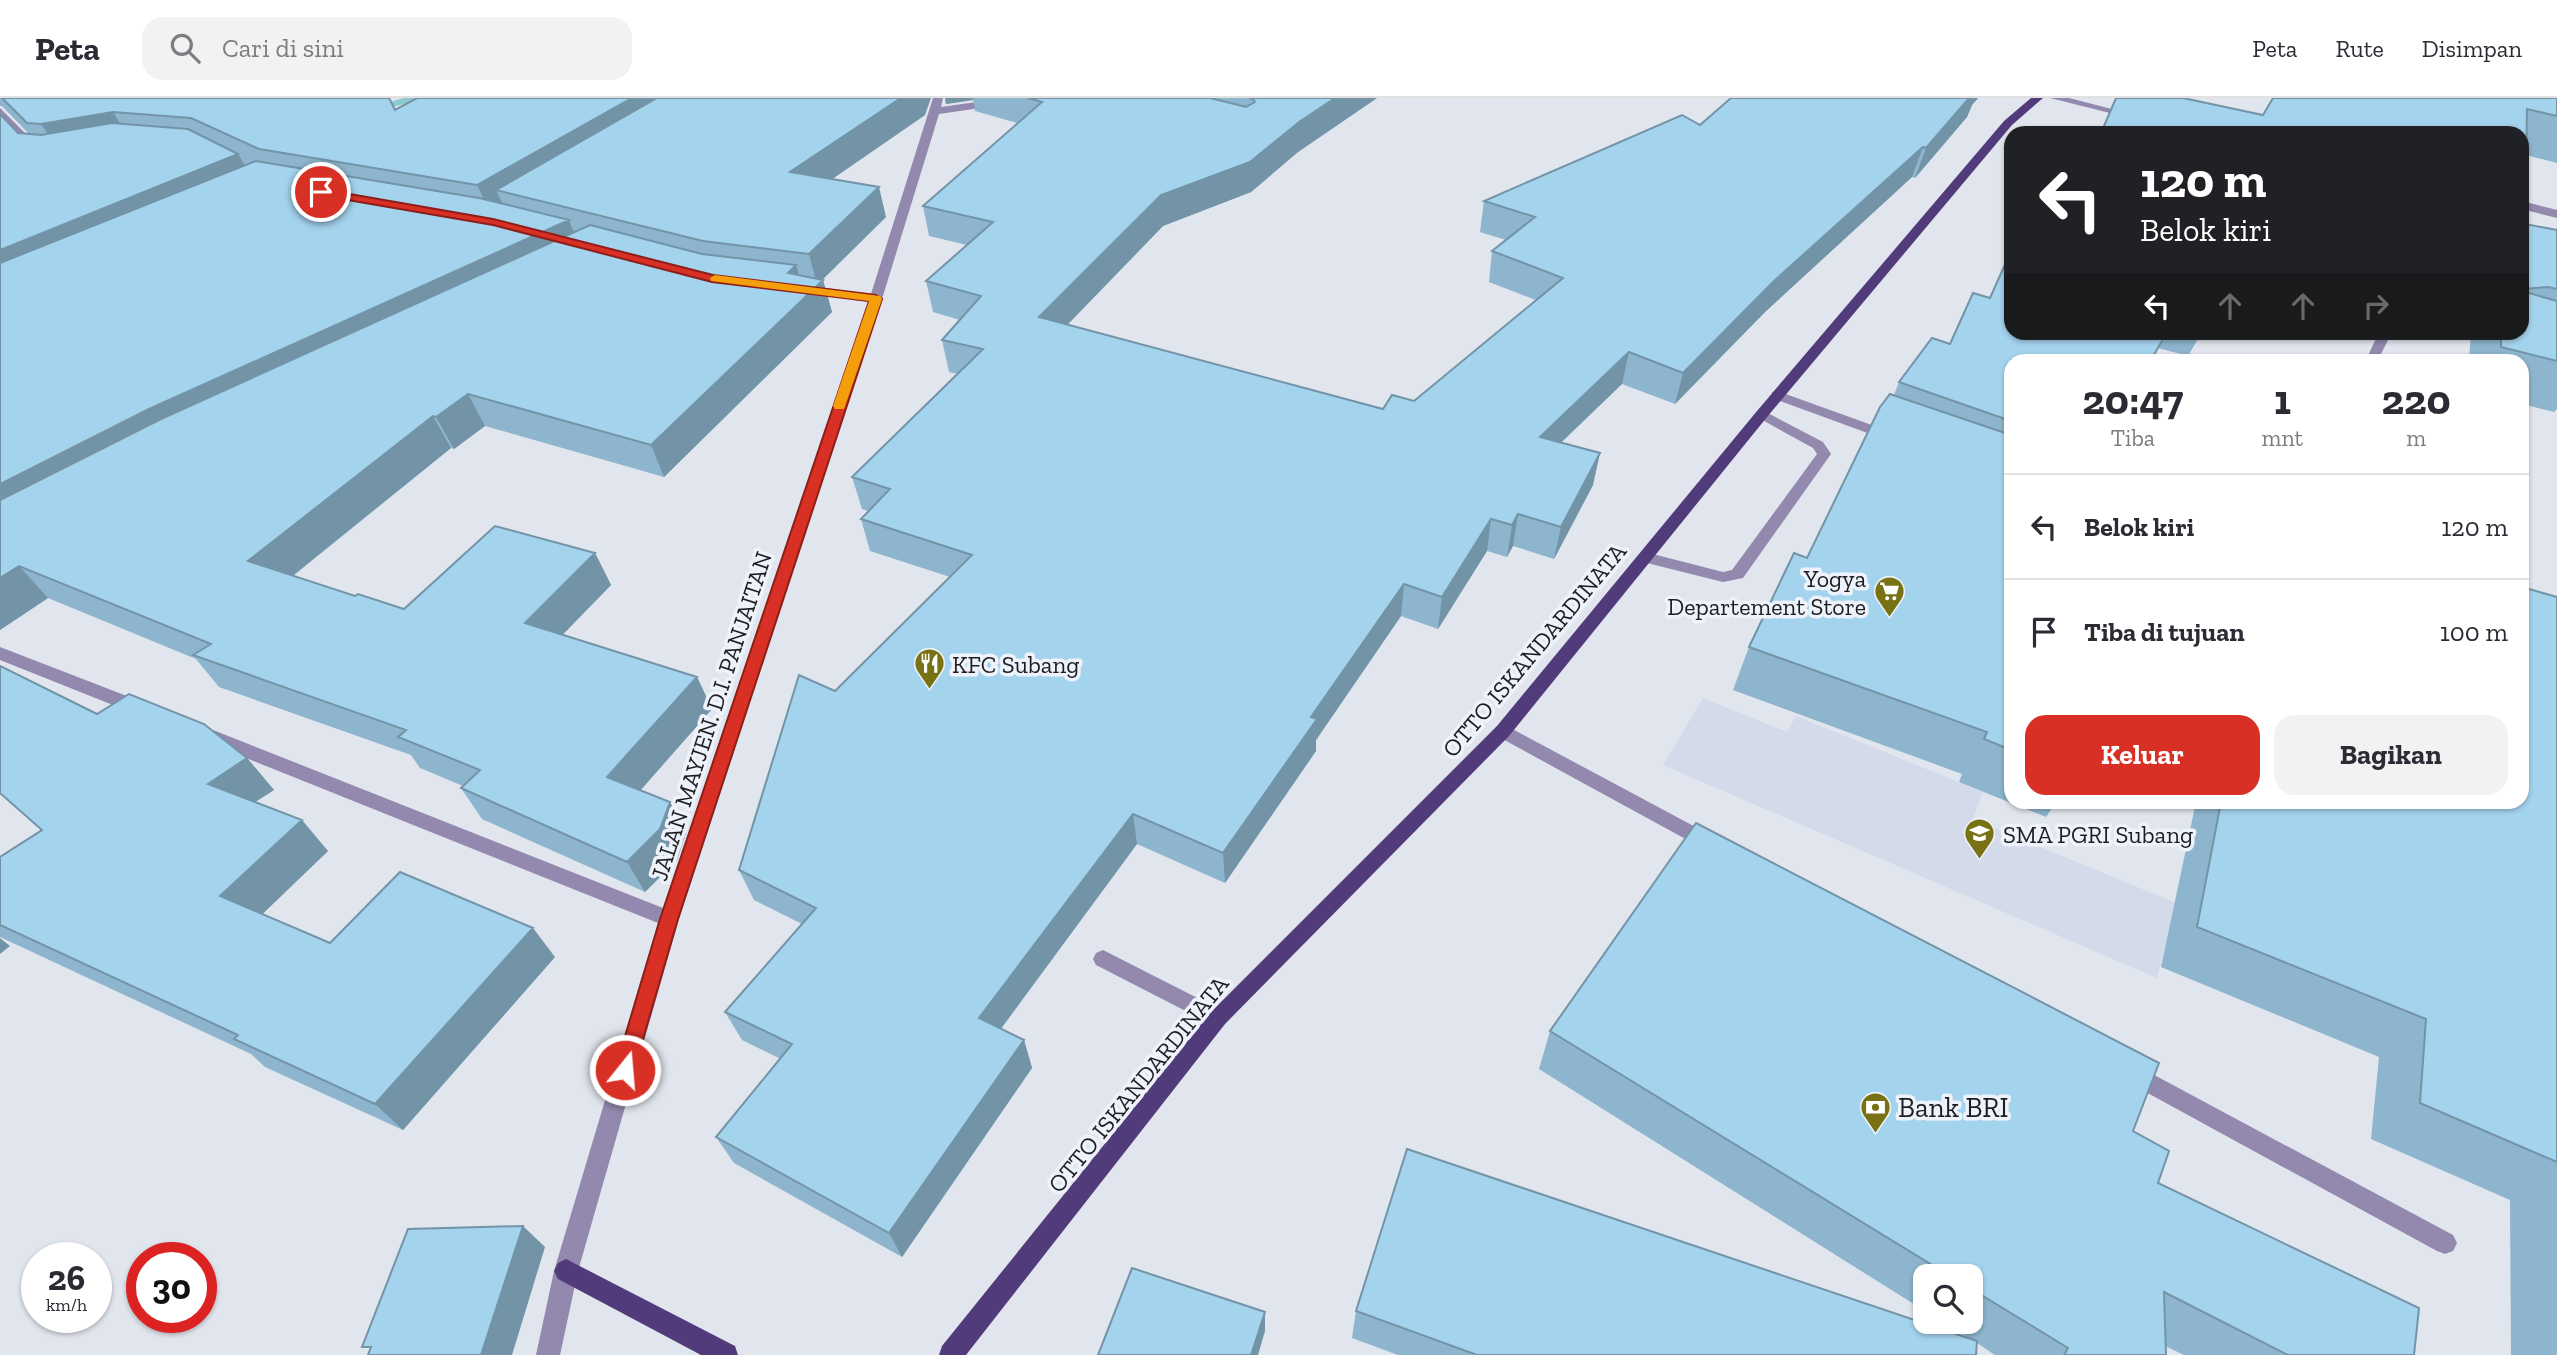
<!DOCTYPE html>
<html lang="id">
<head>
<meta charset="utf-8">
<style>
	:root { --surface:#fff; --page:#f2f2f3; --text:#2b2b33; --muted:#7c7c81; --line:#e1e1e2; --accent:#d93025 }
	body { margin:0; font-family:"Zilla Slab",serif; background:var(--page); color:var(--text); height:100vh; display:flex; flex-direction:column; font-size:26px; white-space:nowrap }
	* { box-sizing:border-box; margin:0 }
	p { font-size:23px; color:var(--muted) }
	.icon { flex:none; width:38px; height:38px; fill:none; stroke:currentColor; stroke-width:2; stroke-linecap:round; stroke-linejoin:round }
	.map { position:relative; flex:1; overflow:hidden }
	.sheet { position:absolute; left:2004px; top:256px; width:525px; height:455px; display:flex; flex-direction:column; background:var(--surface); border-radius:21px; box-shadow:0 2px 5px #0004 }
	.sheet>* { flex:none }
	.guide { position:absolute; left:2004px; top:28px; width:525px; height:214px; border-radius:21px; box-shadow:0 2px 5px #0004; background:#202124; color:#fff; overflow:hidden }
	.tools { position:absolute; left:1913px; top:1166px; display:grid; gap:14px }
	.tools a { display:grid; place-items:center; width:70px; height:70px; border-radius:14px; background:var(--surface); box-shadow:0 2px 5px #0004; font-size:35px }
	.speed { position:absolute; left:21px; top:1144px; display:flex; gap:14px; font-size:35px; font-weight:700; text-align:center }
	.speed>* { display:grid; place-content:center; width:91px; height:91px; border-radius:50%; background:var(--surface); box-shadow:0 2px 5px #0004; line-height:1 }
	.speed small { font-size:18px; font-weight:400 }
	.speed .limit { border:10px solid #d22; background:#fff; color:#111 }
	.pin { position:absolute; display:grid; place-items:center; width:60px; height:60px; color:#fff; margin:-30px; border:4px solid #fff; border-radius:50%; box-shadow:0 2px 7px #0007 }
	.me { position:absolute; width:77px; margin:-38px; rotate:17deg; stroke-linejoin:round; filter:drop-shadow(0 0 5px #0008) }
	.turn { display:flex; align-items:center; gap:24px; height:147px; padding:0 21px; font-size:32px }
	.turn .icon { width:91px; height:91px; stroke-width:2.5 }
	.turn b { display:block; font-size:49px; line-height:60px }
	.lanes { display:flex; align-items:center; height:66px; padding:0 21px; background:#0003; justify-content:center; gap:35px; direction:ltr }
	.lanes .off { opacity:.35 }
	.eta { display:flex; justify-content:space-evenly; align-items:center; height:119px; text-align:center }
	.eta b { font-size:42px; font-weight:700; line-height:49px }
	.action { display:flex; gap:14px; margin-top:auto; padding:14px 21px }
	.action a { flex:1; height:80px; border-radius:21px; background:var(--accent); color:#fff; font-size:28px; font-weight:700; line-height:80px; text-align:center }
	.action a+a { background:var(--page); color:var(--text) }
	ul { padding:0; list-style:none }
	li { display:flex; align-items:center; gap:21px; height:105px; padding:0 21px; border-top:2px solid var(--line) }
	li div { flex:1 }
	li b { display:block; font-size:26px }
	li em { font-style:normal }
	header { display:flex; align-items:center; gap:42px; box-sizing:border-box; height:98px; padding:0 35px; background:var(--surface); border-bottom:2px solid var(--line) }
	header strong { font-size:33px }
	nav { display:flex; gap:38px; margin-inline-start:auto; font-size:24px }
	.search { width:490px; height:63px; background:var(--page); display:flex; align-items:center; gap:18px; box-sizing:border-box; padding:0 24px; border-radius:21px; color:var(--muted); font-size:26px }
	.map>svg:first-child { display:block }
	.built { fill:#d3dae9 }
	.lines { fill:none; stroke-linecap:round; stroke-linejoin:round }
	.stream { fill:#8dcace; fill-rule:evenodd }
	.lane { fill:#9388ad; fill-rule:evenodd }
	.street { fill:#9388ad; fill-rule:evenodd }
	.primary { fill:#523b7a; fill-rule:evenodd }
	.wall { fill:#8db5cd }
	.shaded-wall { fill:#7394a7 }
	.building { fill:#a4d3ee; stroke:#7394a7; stroke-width:2 }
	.route { fill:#d93025; stroke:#8d1f18; stroke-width:2 }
	.slow { fill:#f59e0b }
	.labels { text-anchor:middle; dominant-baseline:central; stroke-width:7; stroke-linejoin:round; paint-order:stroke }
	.poi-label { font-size:24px; fill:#1d1e21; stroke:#eef2fa; text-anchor:start }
	.street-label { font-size:24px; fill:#1d1e21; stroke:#eef2fa }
	.near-poi-label { font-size:28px; fill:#1d1e21; stroke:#eef2fa; text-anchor:start }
</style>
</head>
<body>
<header>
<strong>Peta</strong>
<div class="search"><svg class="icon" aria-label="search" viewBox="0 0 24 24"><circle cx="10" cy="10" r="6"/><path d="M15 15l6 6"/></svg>Cari di sini</div>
<nav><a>Peta</a><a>Rute</a><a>Disimpan</a></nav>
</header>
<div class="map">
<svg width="2557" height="1257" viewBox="0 0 2557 1257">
	<rect width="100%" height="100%" fill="#e1e5ed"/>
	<!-- built -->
	<path class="built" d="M1703 600 1787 634 1796 618 1983 694 1973 721 2176 805 2157 880 1663 667Z"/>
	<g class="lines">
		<!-- stream -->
		<path class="stream" d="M404 0H426L367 16 361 12Z"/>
		<!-- lane -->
		<path class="lane" d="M2379 234H2392L2378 262H2366Z
			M1777 293 1894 335 1896 338 1889 342 1884 341 1772 300V294Z
			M1762 312 1823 344 1831 356 1743 480 1723 484 1639 463 1637 459 1645 454 1723 474 1732 472 1817 356 1813 350 1757 319V313Z
			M1503 626 1716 740 1718 745 1716 750 1709 753 1702 750 1497 638 1494 633 1497 628Z
			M1103 852 1225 914 1228 920 1225 926 1218 929 1211 926 1096 867 1093 861 1096 855Z
			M2130 964 2453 1137 2457 1145 2453 1153 2445 1156 2437 1153 2122 981 2119 974 2122 967Z"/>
		<!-- street -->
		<path class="street" d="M933 0H943L941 9 1005 0H1034L1029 3 939 16 882 201 679 821 578 1173 560 1257H536L554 1173 658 825 201 642 198 637 201 632H213L663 810 869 204 803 195 797 191 803 187 871 196Z
			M2050 0H2069L2139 18 2134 21Z
			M0 10 39 49V53H31L0 20Z
			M2522 103 2557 112V120L2522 111Z
			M0 549 145 605 148 610 145 615H133L0 562Z"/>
		<!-- primary -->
		<path class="primary" d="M2031 0H2043L2012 27 1767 319 1509 638 1225 926 966 1257H939L942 1248 1211 914 1497 628 1757 313 2004 23Z
			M566 1161 735 1248 738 1257H701L558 1181 554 1173 558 1165Z"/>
	</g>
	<!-- wall -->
	<path class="wall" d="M0 0H390L395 11 925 17 832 81 886 119 822 182H823L832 214 664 379 485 328 454 351 451 350 293 478 355 498 404 511 595 455 611 487 562 537 697 579 712 611 640 692 670 704 686 735 677 762 645 794 482 721 461 690 463 688 420 670 411 657 219 589 196 561 48 500 0 532 18 35 29 36 2 8H0Z
		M945 0H1377L1298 54 1251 94 1163 128 1067 227 1383 311 1414 303 1536 202 1489 184 1492 153 1506 142 1480 134 1484 103 1700 27 1731 0H1978L1972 7 1967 19 1915 80 1912 79 1765 214 1675 306 1622 286 1561 345 1593 387 1554 461 1513 448 1507 459 1487 453 1438 531 1401 518 1316 642V653L1225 785 1137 746 1001 931 1024 942 1032 970 902 1159 734 1065 716 1039 781 961 742 942 725 914 802 826 754 802 739 772 835 593 950 479 870 453 861 421 868 413 862 411 852 379 958 276 949 274 942 242 960 222 933 214 926 183 967 147 929 138 923 108 1017 25 975 13 973 2 946 6Z
		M2116 0 2263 17 2557 0V65L2526 57 2525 126 2557 132V311L2554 314 2522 306V262H2469L2471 234H2522V35H2100Z
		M2011 234H2202L2188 258 2158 250 2011 262V704H2056L2046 719 1959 684 1962 676 1733 592 1749 549 1807 460 1894 297 1899 284 1950 246Z
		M2557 499V1257H2511L2510 1102 2371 1041 2379 959 2161 869 2196 704H2522Z
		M0 568 97 616 247 660 274 692 255 704 328 753 262 816 330 845 555 859 403 1032 265 969 251 956 0 839V759L41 732 0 696Z
		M1550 933 2133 1033 2158 1085 2414 1257H2184L2165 1248 2166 1257H1995L1977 1245 1976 1257H1398L1352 1240 1356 1213 1969 1240 1941 1223H1970V1178H1925V1213L1539 971Z"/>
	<!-- shaded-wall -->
	<path class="shaded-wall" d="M632 0H693L496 92 504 109 491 117 477 87Z
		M901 0H931L925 17 799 104 790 74Z
		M945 0H973V2L946 6Z
		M1335 0H1377L1298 54 1251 94 1163 128 1044 251 1039 219 1161 97 1299 24Z
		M1968 0H1978L1972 7 1967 19 1915 80 1926 50Z
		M113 14 131 43 61 55 41 26Z
		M1923 49 1912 79 1765 214 1675 306 1683 275 1774 183Z
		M238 56 256 86 0 192V152Z
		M879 89 886 119 817 187 809 156Z
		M569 122 581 153 0 432V386L149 311Z
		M796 167 805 198 788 175Z
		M823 182 832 214 664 379 651 347Z
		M1629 254 1622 286 1534 370 1540 339Z
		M468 296 485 328 454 351 436 319Z
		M433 318 451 350 271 495 248 463Z
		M1600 355 1593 387 1554 461 1561 429Z
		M1518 416 1513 448 1507 459 1512 427Z
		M1491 421 1487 453 1438 531 1442 499Z
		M595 455 611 487 543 557 525 525Z
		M19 468 48 500 0 532V480Z
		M1404 486 1401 518 1316 642V653L1225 785 1223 755 1311 619Z
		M697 579 712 611 625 710 607 679Z
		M247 660 274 692 236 716 208 686Z
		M670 704 686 735 677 762 645 794 627 764Z
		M1133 716 1137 746 988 948 979 920Z
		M302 722 328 753 250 828 220 798Z
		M533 830 555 859 403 1032 375 1006Z
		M0 840 10 848 0 856Z
		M1024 942 1032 970 902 1159 889 1135Z
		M523 1128 545 1149 512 1257H481Z
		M1265 1214V1233L1258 1257H1251Z"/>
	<!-- building -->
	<path class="building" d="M2 0H389L395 12 417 0H632L477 87 259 51 191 20 113 14 41 26 27 25Z
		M657 0H901L790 74 879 89 809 156 703 143 496 92Z
		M1028 0H1210L1246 9 1255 4 1253 1 1249 0H1335L1299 24 1250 64 1161 97 1039 219 1383 311 1392 297 1414 303 1563 180 1492 153 1535 119 1484 103 1682 17 1700 27 1731 0H1969L1926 50 1923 49 1774 183 1683 275 1629 254 1540 339 1600 355 1561 429 1518 416 1512 427 1491 421 1442 499 1404 486 1311 619 1317 621 1223 755 1133 716 979 920 1024 942 889 1135 716 1039 792 946 725 914 816 810 739 772 799 577 835 593 972 457 861 421 890 391 852 379 983 251 942 242 981 198 926 183 993 124 923 108 1042 4Z
		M2116 0H2183L2263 17 2273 0H2557V18L2527 11 2525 126 2557 132V191L2548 189 2522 191V35H2101Z
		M0 16 18 35 41 37 112 25 188 31 238 56 0 152Z
		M256 63 479 100 569 122 149 311 0 386V165Z
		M590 127 702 156 796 167 788 175 823 182 651 347 468 296 436 319 433 318 248 463 355 498 358 496 404 511 495 428 595 455 525 525 697 579 607 679 670 704 660 731 627 764 461 690 480 672 398 639 406 632 193 557 211 546 19 468 0 480V402L161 321Z
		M2011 153V234H2167L2151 262H2011V323L1899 284 1932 240 1950 246 1973 195 1990 200Z
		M2522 193 2557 203V263L2501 249V234H2522Z
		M1890 296 2011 337V652L1984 641 1987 634 1749 549 1794 455 1807 460 1880 309Z
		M2522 489 2557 499V1064L2420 1005 2426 921 2197 829 2221 704H2522Z
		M0 568 97 616 129 596 204 626 247 660 208 686 302 722 220 798 330 845 400 774 533 830 375 1006 234 941 238 937 0 827V759L42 732 0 695Z
		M1696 725 2159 965 2133 1033 2169 1053 2158 1085 2419 1210 2414 1257H2288L2164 1194 2166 1257H2064L2068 1250 1970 1190V1178H1950L1550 933Z
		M1407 1051 1977 1243 1976 1257H1477L1356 1213Z
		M523 1128 481 1257H368L371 1249H362L408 1131Z
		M1132 1170 1265 1214 1251 1257H1098Z"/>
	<!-- route -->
	<path class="route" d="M321 91 493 121 713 177 876 197 882 201 678 821 634 972 632 978 625 980 618 978 615 972 660 821 869 203 712 184 493 127 318 97V92Z"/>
	<!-- slow -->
	<path class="slow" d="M715 177 880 198 882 201 844 311H835L833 308 869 203 711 183 710 180Z"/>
	<!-- icons -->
	<defs>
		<symbol id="supermarket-pin" viewBox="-11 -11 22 30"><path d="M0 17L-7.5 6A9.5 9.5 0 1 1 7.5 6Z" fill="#787214" stroke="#eef2fa"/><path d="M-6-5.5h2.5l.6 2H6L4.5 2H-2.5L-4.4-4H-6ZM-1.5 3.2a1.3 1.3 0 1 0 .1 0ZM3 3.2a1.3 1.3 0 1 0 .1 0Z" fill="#fff"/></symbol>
		<symbol id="restaurant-pin" viewBox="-11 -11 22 30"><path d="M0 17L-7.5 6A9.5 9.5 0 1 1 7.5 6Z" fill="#787214" stroke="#eef2fa"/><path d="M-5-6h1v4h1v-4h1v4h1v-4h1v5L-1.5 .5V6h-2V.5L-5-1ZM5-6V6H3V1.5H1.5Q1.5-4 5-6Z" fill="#fff"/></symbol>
		<symbol id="school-pin" viewBox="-11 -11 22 30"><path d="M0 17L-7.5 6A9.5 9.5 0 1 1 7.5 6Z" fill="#787214" stroke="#eef2fa"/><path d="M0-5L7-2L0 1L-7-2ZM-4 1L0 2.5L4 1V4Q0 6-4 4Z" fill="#fff"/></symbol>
		<symbol id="bank-pin" viewBox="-11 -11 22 30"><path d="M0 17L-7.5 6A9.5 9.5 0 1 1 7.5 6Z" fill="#787214" stroke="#eef2fa"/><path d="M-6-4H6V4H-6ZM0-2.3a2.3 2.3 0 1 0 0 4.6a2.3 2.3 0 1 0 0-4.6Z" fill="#fff"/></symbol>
	</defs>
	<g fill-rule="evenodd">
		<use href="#supermarket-pin" x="1872" y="476" width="35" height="47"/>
		<use href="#restaurant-pin" x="912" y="548" width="35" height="47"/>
		<use href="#school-pin" x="1962" y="718" width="35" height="47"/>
		<use href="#bank-pin" x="1858" y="992" width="35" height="47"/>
	</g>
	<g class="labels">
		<!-- poi labels -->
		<g class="poi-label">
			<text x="1866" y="480" text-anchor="end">Yogya<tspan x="1866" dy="28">Departement Store</tspan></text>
			<text x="952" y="566">KFC Subang</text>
			<text x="2003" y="736">SMA PGRI Subang</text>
		</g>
		<!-- street labels -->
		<g class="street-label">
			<text transform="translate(1534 552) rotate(-50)">OTTO ISKANDARDINATA</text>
			<text transform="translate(711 618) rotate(-72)">JALAN MAYJEN. D.I. PANJAITAN</text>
			<text transform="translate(1138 986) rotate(-51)">OTTO ISKANDARDINATA</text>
		</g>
		<!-- near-poi labels -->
		<g class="near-poi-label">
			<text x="1898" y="1009">Bank BRI</text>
		</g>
	</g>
</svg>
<div class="tools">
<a><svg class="icon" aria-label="search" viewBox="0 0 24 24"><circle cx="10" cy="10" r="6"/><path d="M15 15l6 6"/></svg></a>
</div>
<div class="speed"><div>26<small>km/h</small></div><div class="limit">30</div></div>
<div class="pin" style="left:321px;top:94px;background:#d93025"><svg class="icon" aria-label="arrive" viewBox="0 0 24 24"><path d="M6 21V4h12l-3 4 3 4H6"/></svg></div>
<svg class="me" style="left:625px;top:972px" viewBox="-20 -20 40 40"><circle r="17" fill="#d93025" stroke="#fff" stroke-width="3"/><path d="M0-11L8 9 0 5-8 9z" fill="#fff"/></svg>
<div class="guide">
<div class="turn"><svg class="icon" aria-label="left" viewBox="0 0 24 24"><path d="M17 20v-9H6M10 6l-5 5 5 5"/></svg><div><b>120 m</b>Belok kiri</div></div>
<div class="lanes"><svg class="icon" aria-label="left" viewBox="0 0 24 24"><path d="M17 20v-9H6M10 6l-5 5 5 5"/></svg><svg class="icon off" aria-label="ahead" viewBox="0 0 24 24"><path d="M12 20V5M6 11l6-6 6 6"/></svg><svg class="icon off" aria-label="ahead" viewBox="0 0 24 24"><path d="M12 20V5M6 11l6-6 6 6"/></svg><svg class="icon off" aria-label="right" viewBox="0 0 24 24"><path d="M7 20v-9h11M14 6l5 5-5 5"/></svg></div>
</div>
<section class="sheet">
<div class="eta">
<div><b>20:47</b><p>Tiba</p></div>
<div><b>1</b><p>mnt</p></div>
<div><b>220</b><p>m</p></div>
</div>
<ul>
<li><svg class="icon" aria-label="left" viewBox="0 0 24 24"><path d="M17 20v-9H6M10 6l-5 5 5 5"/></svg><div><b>Belok kiri</b></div><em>120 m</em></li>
<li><svg class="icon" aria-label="arrive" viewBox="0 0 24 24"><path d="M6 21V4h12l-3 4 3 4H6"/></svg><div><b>Tiba di tujuan</b></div><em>100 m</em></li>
</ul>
<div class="action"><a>Keluar</a><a>Bagikan</a></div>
</section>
</div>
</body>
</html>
